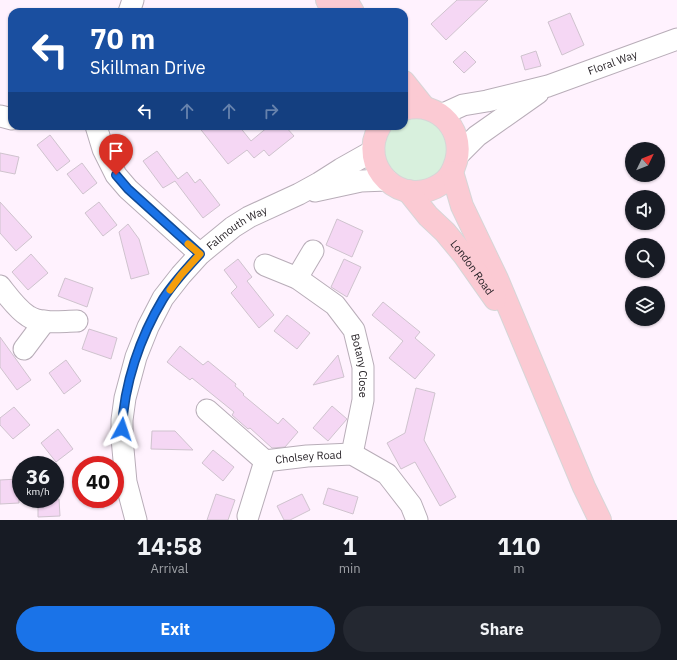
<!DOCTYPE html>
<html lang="en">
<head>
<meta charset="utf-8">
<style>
	:root { --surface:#171b24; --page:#242831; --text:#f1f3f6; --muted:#9ea1a6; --accent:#1a73e8 }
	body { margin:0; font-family:"IBM Plex Sans",sans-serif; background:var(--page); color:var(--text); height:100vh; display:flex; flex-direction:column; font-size:15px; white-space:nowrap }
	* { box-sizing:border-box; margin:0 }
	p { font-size:13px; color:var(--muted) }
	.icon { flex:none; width:22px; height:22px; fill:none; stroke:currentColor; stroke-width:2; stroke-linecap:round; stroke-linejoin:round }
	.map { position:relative; height:520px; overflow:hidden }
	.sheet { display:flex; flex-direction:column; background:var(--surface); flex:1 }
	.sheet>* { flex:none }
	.top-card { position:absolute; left:8px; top:8px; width:400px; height:122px; border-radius:12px; box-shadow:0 1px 3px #0004; background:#1a4fa0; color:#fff; overflow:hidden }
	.needle { width:26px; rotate:47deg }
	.fabs { position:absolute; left:625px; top:142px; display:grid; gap:8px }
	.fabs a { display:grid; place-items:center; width:40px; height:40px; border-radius:50%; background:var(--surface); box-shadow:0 1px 3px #0004; font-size:20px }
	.speed { position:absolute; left:12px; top:456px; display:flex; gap:8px; font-size:20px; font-weight:700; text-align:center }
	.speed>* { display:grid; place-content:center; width:52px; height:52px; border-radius:50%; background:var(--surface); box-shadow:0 1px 3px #0004; line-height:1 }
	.speed small { font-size:10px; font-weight:400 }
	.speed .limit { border:6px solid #d22; background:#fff; color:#111 }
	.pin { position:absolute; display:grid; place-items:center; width:34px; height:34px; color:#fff; margin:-41px -17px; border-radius:50% 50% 50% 0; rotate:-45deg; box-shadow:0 0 4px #0007 }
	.pin .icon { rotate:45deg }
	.me { position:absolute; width:44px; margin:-22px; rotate:5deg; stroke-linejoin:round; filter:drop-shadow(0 0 3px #0008) }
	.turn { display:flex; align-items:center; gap:14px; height:84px; padding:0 16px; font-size:18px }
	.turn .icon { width:52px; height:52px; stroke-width:2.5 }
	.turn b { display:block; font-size:28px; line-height:34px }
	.lanes { display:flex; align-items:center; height:38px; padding:0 16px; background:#0003; justify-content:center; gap:20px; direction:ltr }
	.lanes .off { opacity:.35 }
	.eta { display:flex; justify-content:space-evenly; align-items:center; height:68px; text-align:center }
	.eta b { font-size:24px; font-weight:800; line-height:28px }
	.action { display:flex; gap:8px; margin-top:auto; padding:8px 16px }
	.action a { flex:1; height:46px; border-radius:24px; background:var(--accent); color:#fff; font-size:16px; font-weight:800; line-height:46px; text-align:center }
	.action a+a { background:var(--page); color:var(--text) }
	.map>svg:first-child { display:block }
	.green { fill:#d8f0dd }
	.building { fill:#f5d7f4; stroke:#cfc3ce }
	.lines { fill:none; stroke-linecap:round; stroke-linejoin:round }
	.minor-casing { stroke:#b8adb8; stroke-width:23 }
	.major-casing { stroke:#d7d6d7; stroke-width:24 }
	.minor { stroke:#fff; stroke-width:21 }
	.major { stroke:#fbcad3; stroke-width:22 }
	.route-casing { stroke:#114b97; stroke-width:10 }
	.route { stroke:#1a73e8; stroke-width:7 }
	.slow { stroke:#f59e0b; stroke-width:7 }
	.labels { text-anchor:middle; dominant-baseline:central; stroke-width:3; stroke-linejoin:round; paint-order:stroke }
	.street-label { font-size:11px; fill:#221d22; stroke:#fff }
</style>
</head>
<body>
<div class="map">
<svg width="677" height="520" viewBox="0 0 677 520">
	<rect width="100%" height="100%" fill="#fff2fe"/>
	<!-- green -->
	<path class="green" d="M404 118H429L447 135 450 158 431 182 400 181 382 156 386 133 391 126H404Z"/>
	<!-- building -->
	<path class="building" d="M457 0H488L446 40 431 24Z
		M570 13 584 45 562 55 548 22Z
		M465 51 476 62 464 73 453 62Z
		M536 51 541 66 525 70 521 56Z
		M198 126H239L251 141 269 126H285L294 136 269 156 264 150 254 158 247 150 228 164Z
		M50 135 70 161 57 171 37 145Z
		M157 151 178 179 187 172 195 183 200 179 220 205 203 218 175 181 163 188 143 161Z
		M0 153 19 157 15 174 0 171Z
		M82 163 97 183 83 194 67 174Z
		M0 202 32 237 16 251 0 233Z
		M99 202 117 225 103 236 85 213Z
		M337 219 363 231 352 257 326 245Z
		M128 224 139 239 149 274 131 279 119 232Z
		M31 254 48 273 28 290 12 272Z
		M238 259 252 277 247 281 274 315 259 328 231 293 237 287 224 270Z
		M344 259 361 267 347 297 331 287Z
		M65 278 93 288 87 307 58 296Z
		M383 302 420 332 415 338 435 355 415 379 389 358 403 341 372 315Z
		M287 315 310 333 297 349 274 331Z
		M89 329 117 338 111 359 82 349Z
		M0 337 31 380 17 390 0 367Z
		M180 346 203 365 208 361 236 384 235 386 244 394 243 395 278 424 283 418 298 432 285 447 272 448 250 428 248 429 232 415 234 412 192 378 190 380 167 362Z
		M338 355 344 377 313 385Z
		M66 360 81 381 64 394 49 373Z
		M416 388 435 393 424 440 456 497 440 506 415 462 401 469 387 443 405 433Z
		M332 406 347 419 328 441 313 428Z
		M14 407 30 425 13 439 0 425V418Z
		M58 429 73 449 56 462 41 443Z
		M152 431H175L193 450 151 449Z
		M213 450 234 467 223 481 202 463Z
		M18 479 19 503 0 504V480Z
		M328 488 358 497 353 514 323 504Z
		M216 494 235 500 228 520H207Z
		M302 494 310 510 290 520H284L277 506Z
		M38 499H59L60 516 38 517Z"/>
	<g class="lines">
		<defs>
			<g id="minor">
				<path d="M129 12 133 0"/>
				<path id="s1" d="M441 115 463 105 487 101 548 86 677 39"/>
				<path d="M0 116 12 119"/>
				<path d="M96 126 103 149 116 175 128 189 200 254"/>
				<path d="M458 155 477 136 538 93"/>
				<path d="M315 191 361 181 387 180"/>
				<path id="s2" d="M265 265 297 278 335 305 354 330 363 367V400L352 454"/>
				<path d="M297 278 313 251"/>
				<path d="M0 286C8 296 17 309 28 316 41 325 62 321 77 321"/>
				<path d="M24 349 45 321"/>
				<path id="s3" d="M207 410 265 461 307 456 352 454 387 474 411 505 417 520"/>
				<path d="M248 516 265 461"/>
				<path id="s4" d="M136 520 126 482 122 438V420L125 398 136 357 148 327 163 298 181 275 200 254 233 227 249 217 299 194 319 183 341 169 373 151"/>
			</g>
			<g id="major">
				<path d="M327 0 333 12"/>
				<path d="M346 0 353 12"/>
				<path d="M404 82 424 107"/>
				<path d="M380 126C356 167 402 210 441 184 447 180 452 173 454 167 468 134 440 99 404 109"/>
				<path d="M452 172 462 206 497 279 584 487 600 520"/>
				<path id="s5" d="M408 191 428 216 445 232 464 255 495 299"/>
			</g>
		</defs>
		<!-- minor casing -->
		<use href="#minor" class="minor-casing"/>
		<!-- major casing -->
		<use href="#major" class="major-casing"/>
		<!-- minor -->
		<use href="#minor" class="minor"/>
		<!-- major -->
		<use href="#major" class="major"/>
	</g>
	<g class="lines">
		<defs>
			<path id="route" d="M116 175 128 189 200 254C187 268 173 283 163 299 140 337 124 384 122 429"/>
		</defs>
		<!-- route casing -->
		<use href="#route" class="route-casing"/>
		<!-- route -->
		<use href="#route" class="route"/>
		<!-- slow -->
		<path class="slow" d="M170 290 181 275 200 254 188 244"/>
	</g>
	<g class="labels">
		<!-- street labels -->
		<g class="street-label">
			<text stroke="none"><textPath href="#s1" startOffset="180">Floral Way</textPath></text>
			<text stroke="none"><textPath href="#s4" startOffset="334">Falmouth Way</textPath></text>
			<text stroke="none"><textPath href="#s5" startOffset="100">London Road</textPath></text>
			<text stroke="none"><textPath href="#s2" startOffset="149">Botany Close</textPath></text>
			<text stroke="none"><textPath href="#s3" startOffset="121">Cholsey Road</textPath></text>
		</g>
	</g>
</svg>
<div class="fabs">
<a><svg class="needle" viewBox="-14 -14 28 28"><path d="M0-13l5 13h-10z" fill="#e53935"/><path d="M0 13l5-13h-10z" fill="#9ea1a6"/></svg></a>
<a><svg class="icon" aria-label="sound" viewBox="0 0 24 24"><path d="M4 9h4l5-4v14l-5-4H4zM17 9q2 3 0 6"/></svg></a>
<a><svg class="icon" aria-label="search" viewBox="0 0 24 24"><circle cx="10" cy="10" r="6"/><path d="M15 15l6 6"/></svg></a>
<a><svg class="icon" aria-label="layers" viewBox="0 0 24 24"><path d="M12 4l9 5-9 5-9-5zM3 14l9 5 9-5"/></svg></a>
</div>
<div class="speed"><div>36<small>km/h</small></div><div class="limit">40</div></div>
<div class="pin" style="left:116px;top:175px;background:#d93025"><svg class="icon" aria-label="arrive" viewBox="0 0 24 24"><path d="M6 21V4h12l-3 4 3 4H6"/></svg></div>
<svg class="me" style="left:122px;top:429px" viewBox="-20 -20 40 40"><path d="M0-17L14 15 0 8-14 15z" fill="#1a73e8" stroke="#fff" stroke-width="4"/></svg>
<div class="top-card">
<div class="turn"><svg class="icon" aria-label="left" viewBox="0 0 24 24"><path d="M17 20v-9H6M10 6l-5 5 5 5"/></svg><div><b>70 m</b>Skillman Drive</div></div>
<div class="lanes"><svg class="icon" aria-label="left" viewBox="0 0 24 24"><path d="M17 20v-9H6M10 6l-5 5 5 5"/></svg><svg class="icon off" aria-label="ahead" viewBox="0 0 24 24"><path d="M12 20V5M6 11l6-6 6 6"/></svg><svg class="icon off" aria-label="ahead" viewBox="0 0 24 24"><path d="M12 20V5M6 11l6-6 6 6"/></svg><svg class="icon off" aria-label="right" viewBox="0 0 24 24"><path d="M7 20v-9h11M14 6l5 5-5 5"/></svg></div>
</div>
</div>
<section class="sheet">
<div class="eta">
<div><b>14:58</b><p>Arrival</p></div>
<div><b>1</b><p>min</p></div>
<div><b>110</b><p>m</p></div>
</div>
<div class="action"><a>Exit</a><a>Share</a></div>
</section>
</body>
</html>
